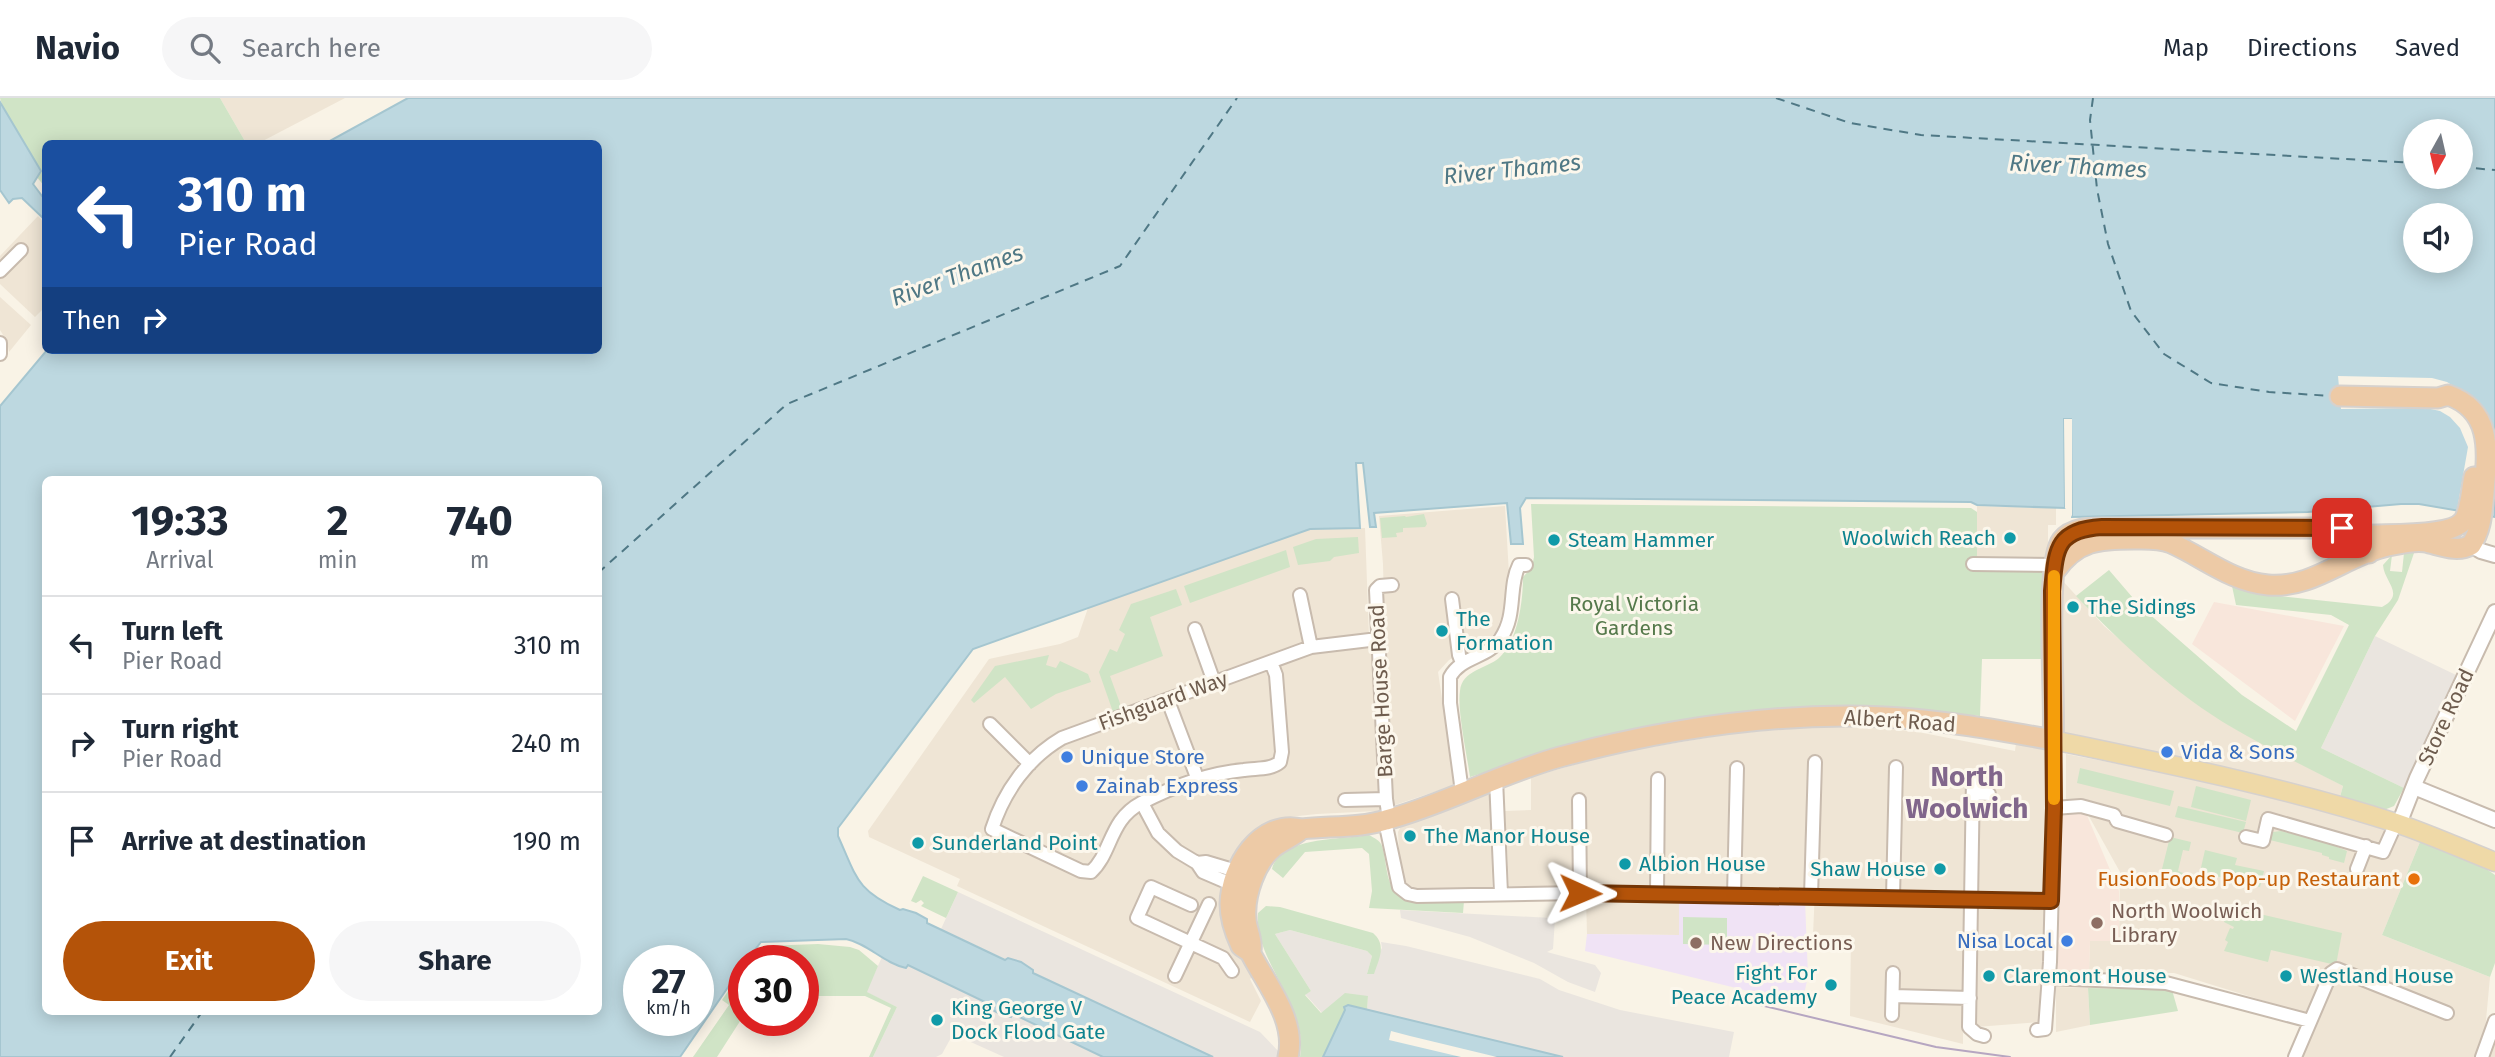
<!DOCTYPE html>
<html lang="en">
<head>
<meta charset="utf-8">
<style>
	:root { --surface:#fff; --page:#f6f6f7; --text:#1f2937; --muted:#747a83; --line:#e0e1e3; --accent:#b45309 }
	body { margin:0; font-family:"Fira Sans",sans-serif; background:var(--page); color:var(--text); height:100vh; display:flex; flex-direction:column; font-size:26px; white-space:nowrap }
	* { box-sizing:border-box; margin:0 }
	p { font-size:23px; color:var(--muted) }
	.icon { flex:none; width:38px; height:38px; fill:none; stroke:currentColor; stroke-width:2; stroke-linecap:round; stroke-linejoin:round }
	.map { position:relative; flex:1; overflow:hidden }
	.panel { position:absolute; left:42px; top:378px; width:560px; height:539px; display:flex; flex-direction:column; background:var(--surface); border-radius:10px; box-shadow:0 4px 18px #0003 }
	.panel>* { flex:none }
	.banner { position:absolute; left:42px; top:42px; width:560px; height:214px; border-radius:10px; box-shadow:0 4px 18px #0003; background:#1a4fa0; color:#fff; overflow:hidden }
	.needle { width:46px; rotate:188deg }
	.buttons { position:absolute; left:2403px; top:21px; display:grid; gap:14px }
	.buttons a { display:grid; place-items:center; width:70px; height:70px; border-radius:50%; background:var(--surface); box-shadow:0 4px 18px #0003; font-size:35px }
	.speed { position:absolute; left:623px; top:847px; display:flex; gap:14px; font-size:35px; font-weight:700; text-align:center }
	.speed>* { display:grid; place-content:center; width:91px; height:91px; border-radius:50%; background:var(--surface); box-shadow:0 4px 18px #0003; line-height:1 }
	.speed small { font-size:18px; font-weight:400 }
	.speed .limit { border:10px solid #d22; background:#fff; color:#111 }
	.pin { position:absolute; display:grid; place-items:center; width:60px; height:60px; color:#fff; margin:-30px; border-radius:14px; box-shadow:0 4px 10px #0006 }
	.me { position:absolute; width:77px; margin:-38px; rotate:91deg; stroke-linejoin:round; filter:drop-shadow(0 0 5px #0008) }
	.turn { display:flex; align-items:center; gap:24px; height:147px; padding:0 21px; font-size:32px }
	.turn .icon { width:91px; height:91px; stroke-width:2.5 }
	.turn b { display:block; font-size:49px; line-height:60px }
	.then { display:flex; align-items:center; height:66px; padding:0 21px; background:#0003; gap:14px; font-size:26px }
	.eta { display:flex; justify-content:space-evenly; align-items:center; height:119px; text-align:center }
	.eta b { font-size:42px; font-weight:700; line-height:49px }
	.primary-button { display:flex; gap:14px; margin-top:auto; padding:14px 21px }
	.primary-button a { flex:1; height:80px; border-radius:42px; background:var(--accent); color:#fff; font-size:28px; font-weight:700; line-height:80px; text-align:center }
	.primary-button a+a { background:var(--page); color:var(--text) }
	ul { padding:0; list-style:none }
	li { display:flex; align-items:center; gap:21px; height:98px; padding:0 21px; border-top:2px solid var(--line) }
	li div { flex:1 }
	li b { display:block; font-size:26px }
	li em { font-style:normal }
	header { display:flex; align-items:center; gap:42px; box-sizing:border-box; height:98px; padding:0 35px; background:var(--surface); border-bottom:2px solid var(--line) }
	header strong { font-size:33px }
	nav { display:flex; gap:38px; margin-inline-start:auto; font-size:24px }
	.search { width:490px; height:63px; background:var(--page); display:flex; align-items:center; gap:18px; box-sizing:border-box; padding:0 24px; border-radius:38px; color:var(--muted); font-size:26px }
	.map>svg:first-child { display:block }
	.residential { fill:#efe5d5 }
	.commercial { fill:#f8e6db }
	.industrial { fill:#eae5df }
	.education { fill:#f0e3f5 }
	.green { fill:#d0e4c6 }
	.water { fill:#bdd8e0; stroke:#a5c6d0; stroke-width:2; fill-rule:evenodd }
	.pier { fill:#f9f3e6 }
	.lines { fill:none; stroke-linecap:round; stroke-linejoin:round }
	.ferry { stroke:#4f7885; stroke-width:2; stroke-dasharray:9 7; stroke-linecap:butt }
	.minor-casing { stroke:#c8bbae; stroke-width:16 }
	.tertiary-casing { stroke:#c8bbae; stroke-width:18 }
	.primary-casing { stroke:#d6d1cd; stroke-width:21 }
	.trunk-casing { stroke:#d6d1cd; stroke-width:23 }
	.minor { stroke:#fff; stroke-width:12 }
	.tertiary { stroke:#fff; stroke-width:14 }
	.primary { stroke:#efd9a7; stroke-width:18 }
	.trunk { stroke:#edcaa6; stroke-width:19 }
	.tram { stroke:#b6a6c1; stroke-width:2 }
	.route-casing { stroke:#753606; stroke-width:18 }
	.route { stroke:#b45309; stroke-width:12 }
	.slow { stroke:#f59e0b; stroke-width:12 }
	.culture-dot { fill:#0f9aa8; stroke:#fcf7ec; stroke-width:2.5 }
	.shop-dot { fill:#3f7fe0; stroke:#fcf7ec; stroke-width:2.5 }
	.food-dot { fill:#e8710a; stroke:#fcf7ec; stroke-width:2.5 }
	.education-dot { fill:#8d6e63; stroke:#fcf7ec; stroke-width:2.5 }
	.labels { text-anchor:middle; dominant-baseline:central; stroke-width:6; stroke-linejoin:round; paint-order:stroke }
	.culture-label { font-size:21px; fill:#0d838f; stroke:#fcf7ec; text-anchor:start }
	.park-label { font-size:21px; fill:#55794b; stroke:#fcf7ec }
	.street-label { font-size:21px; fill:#6e5c4e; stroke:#fcf7ec }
	.shop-label { font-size:21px; fill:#366cbe; stroke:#fcf7ec; text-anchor:start }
	.food-label { font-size:21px; fill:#c56008; stroke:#fcf7ec; text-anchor:end }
	.education-label { font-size:21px; fill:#785e54; stroke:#fcf7ec; text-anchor:start }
	.water-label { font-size:23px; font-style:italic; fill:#4f7885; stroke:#fcf7ec }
	.district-label { font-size:28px; font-weight:bold; fill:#81668b; stroke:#fcf7ec }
</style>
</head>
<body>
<header>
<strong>Navio</strong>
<div class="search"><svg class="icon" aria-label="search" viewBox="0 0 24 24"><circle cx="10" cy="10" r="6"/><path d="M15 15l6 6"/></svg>Search here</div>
<nav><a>Map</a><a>Directions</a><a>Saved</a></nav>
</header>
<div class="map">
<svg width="2495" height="959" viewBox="0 0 2495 959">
	<rect width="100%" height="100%" fill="#f9f3e6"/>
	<!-- residential -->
	<path class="residential" d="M220 0H345L257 46 246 45Z
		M38 118 45 126V209L35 219 0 186V158Z
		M0 199 31 227 9 254 7 243 0 232Z
		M1505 408 1510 493 1497 532 1486 546 1472 550 1449 562 1438 574 1455 687 1377 713 1317 716 1289 719 1269 726 1247 740 1233 757 1220 793 1229 837 1253 878 1250 881 1261 903 1250 924 957 788 960 781 869 739 868 733 989 561 1060 546 1078 539 1088 510 1310 431 1365 430 1369 539 1366 548 1385 546 1383 466 1379 418Z
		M1977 408 2056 410V427H2048V452L2044 469 1977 468Z
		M2061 481 2104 528 2174 588 2232 629 2343 688 2339 702 2066 639 2061 634Z
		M1864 628 1918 634 2015 653 2016 645 2044 649 2047 652 2042 924 1963 930V946L1850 918 1851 837H1813L1815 792 1509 788 1505 713 1531 712V679L1616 655 1729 636 1813 629Z
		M2066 656 2176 677 2338 716 2383 729 2420 744 2382 837 2490 879 2485 933 2495 937V959H2294L2303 915 2174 875H2089L2090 842 2119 843 2120 774 2086 713H2066Z
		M1491 693 1492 791 1405 792 1399 755 1398 734 1401 728 1438 716Z
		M1586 800H1679V837L1587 836Z
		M2056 889 2088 890 2090 927 2056 934Z"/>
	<!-- commercial -->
	<path class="commercial" d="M2214 504 2344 528 2295 623 2192 546Z
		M2063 715H2086L2119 793V843H2090L2089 875 2057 874Z"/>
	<!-- industrial -->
	<path class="industrial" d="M2375 538 2456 577 2404 690 2321 650Z
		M958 794 1260 934 1280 955 1279 959H1213L941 831Z
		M1400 812 1552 820 1555 821 1553 851 1547 854 1595 867 1601 875 1595 894 1568 884 1534 865 1470 839 1401 820Z
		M1290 832 1367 853 1372 858 1367 876 1382 850 1381 844 1406 848 1540 881 1559 892 1620 912 1734 934 1729 959H1563L1367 912 1368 898 1333 908 1322 915 1305 896 1311 893 1275 836Z
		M882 859 888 864 907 867 986 904V908L993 912 1012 916 1103 959H1004L953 936 942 956 936 959H873L897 909 866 894Z"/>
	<!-- education -->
	<path class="education" d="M1679 800 1805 802 1808 878 1802 906 1585 853 1587 836 1679 837Z"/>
	<!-- green -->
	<path class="green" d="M0 0H220L246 45 46 46 45 89 36 78 41 72 4 13Z
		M1531 406 1971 410 1977 414V468L2044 469 2043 561H1982L1980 618C1934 613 1888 609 1841 608 1770 607 1683 619 1613 635 1564 647 1518 665 1470 679 1467 657 1457 612 1460 593 1462 572 1486 571 1499 560 1518 543 1523 503 1523 479L1532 469 1534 459Z
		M1424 416 1427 426 1425 429 1403 430V434L1396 435 1397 439 1382 440 1380 420 1405 418 1406 419Z
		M1358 439 1359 455 1334 459 1330 463 1298 467 1293 449 1316 441Z
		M1286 452 1290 469 1190 505 1184 488Z
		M2404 455H2414L2398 502 2375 538 2321 650 2404 690 2394 708 2384 712 2340 699 2343 688C2306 669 2269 651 2233 630 2175 596 2123 547 2076 498L2109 472 2139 507 2242 597 2296 633 2349 527 2331 517 2236 507 2232 488 2261 496 2382 509C2406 496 2384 484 2383 467L2392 457 2390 473 2402 474Z
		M1176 491 1182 507 1150 519 1163 558 1110 578 1122 611 1113 614 1099 574 1110 551 1117 554 1125 536 1119 532 1131 506Z
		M1049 557 1046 567 1056 570 1060 563 1088 576 1091 584 1056 596 1031 611 1005 579 974 605 971 602 995 568Z
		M2080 670 2174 693 2170 708 2077 685Z
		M2196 688 2251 702 2246 723 2191 709Z
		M2178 708 2246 724 2243 735 2175 719Z
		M2281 733 2325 744 2347 753 2344 765 2329 761V759L2322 757V755L2270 742 2273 734Z
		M1369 737C1374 740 1380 742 1382 748 1388 766 1384 794 1407 801L1464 803 1463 815 1369 810 1372 793 1369 756 1362 750 1305 754 1283 780 1272 771C1281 738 1341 742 1369 737Z
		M2170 739 2191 744 2189 753 2183 752 2178 773 2183 775 2181 784 2160 779Z
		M2420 744 2482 768 2495 777V865L2490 879 2382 837Z
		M2205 752 2237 760 2235 767 2264 773 2260 789 2200 774Z
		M923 778 958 794 946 820 921 808 924 805 921 802 916 805 911 803Z
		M1266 808 1280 809 1373 835C1387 847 1379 861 1374 876H1367L1372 858 1367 853 1290 832 1275 836 1311 893 1305 897 1321 915 1345 895 1368 898 1367 912 1348 907 1323 959H1300C1309 906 1254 865 1258 815Z
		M2229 809 2342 835 2336 867 2271 852 2268 864 2224 853 2228 844 2225 842 2230 830 2233 831 2234 829 2224 824Z
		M1683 819 1727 820V847L1683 846Z
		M818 846 850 849 859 852 878 868 867 894 897 909 873 959H869L891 910 865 898H803V863H750L764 848Z
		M744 870V917L717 959H693L729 907 722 902Z
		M2088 890 2172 892 2178 913 2090 927Z"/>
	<!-- water -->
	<path class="water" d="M408 0H2495V419L2419 406H2401L2308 414 2072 419 2071 321H2064L2065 410 1977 407 1971 404 1526 400 1520 410 1523 446H1511L1507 405 1374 415 1376 429H1370L1363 365H1356L1360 430 1310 431 973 551 838 730V738C857 780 856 792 900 812L903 811 916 815 927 821V825L1005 862 1008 860 1021 864 1033 872V875L1213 959H1103L1013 916 1011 919 1000 916 986 908 985 904 908 867 906 870C883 865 869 846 846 841L761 844 746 863H744V866L680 959H0V308L47 252H598V46L326 45ZM2415 33H2460V79H2415ZM2415 117H2460V163H2415ZM46 382H598V914H46ZM639 863H698V922H639Z
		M0 4 41 73 33 86 45 102V122L22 100 13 101 9 105 0 92Z
		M1348 907 1563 959H1323L1345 912 1344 909Z"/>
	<!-- pier -->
	<path class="pier" d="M2338 278 2432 280 2447 284 2473 300 2489 322 2495 340V373L2488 418 2457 412 2468 349 2460 330 2450 319 2440 313 2426 310 2341 311Z
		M2064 321H2072V419L2068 411 2067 413 2065 410Z
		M1391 933 1410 938 1497 959H1461L1389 942Z"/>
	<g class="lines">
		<!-- ferry -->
		<path class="ferry" d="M1776 0 1850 25 1921 37 2415 65
			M2093 0 2090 22 2097 91 2108 146 2131 213 2164 256 2211 285 2269 294 2332 298
			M2460 69 2495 72
			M598 475 787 306 1120 168 1237 0
			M170 959 202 914"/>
		<defs>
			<path id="minor" d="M0 173 21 152
				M0 245V256
				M1973 466 2055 467
				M1300 497 1311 549
				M1452 501 1459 557 1462 565
				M1195 531 1214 584
				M1171 601 1170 608 1198 682
				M990 626 1030 666
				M1973 680 1969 929 1977 936 1984 938
				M1496 681 1501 795
				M1462 694 1450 605V579C1461 558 1489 560 1501 540 1517 516 1508 489 1519 467H1526
				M1973 695 1989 696
				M1345 702 1386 701
				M1579 702 1580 795
				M1142 705 1158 735 1177 753 1197 765 1203 774 1238 789
				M2054 710 2081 708 2114 717 2117 723 2166 737
				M1389 721 1386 701 1376 492 1380 488 1392 487
				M1385 723 1399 789 1408 796 1417 798 1580 795 2051 803
				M2246 739 2263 743 2268 721 2383 754 2396 725
				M1197 765 1206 764 1243 775
				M2357 771 2366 748
				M1091 774 1081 773 992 731C1004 693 1028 660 1062 640L1311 549 1378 541
				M1091 774C1112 755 1109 722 1141 705 1172 689 1210 675 1244 672 1256 670 1271 672 1280 664L1282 654 1276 577 1271 564
				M1657 796 1658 681
				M1734 797 1737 670
				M1811 798 1815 664
				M1893 799 1896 669
				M1191 807 1151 789 1137 820 1223 860 1232 873
				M1175 878 1209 806
				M2049 880 2166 885 2310 923
				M1893 898 1970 900
				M1892 917 1893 875
				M2037 932 2045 931 2050 864 2054 710 2053 642
				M2295 959 2331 875 2337 871 2447 915
				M2482 959 2495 923"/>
			<path id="tertiary" d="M2471 447 2481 453 2495 457
				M2414 689 2495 722
				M2399 726 2417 680 2495 514"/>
			<path id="primary" d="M2053 642C2168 666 2284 689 2396 725 2429 736 2462 751 2495 764"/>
			<path id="trunk" d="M2349 439C2373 434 2450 442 2464 422 2471 410 2471 392 2474 379
				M2055 473C2077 442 2099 441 2134 441 2146 441 2159 440 2171 445 2203 459 2232 484 2268 487 2313 491 2346 457 2388 448 2399 446 2414 442 2425 444 2440 447 2457 455 2471 447 2482 431 2482 413 2484 395 2487 356 2494 313 2448 297L2438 300 2340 298
				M1251 852C1253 841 1246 831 1246 820 1244 797 1256 763 1274 749 1283 742 1293 739 1302 731
				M1288 959C1297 922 1266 886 1250 854L1241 848C1235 835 1230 821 1230 806 1231 769 1259 721 1302 731 1329 728 1360 730 1386 722 1446 706 1501 675 1560 659 1665 631 1777 614 1885 619 1942 622 1998 632 2053 642 2056 604 2044 465 2062 442 2072 430 2088 430 2102 430H2340L2356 438 2369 455"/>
		</defs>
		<!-- minor casing -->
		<use href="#minor" class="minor-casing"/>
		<!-- tertiary casing -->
		<use href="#tertiary" class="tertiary-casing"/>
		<!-- primary casing -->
		<use href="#primary" class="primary-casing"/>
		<!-- trunk casing -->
		<use href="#trunk" class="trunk-casing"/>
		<!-- minor -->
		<use href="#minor" class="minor"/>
		<!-- tertiary -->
		<use href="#tertiary" class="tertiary"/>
		<!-- primary -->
		<use href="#primary" class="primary"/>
		<!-- trunk -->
		<use href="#trunk" class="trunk"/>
		<!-- tram -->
		<path class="tram" d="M1739 902 1936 949 2010 959"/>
	</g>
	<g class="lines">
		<defs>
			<path id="route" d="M1580 795 2051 803 2054 710 2052 493C2056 452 2055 432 2102 429L2342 430"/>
		</defs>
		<!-- route casing -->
		<use href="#route" class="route-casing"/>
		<!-- route -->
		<use href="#route" class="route"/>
		<!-- slow -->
		<path class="slow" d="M2054 478V701"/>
	</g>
	<!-- markers -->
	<g class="culture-dot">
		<circle cx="2010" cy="440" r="7"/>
		<circle cx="1554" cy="442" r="7"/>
		<circle cx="2073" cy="509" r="7"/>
		<circle cx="1442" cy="533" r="7"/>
		<circle cx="1410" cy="738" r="7"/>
		<circle cx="918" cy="745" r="7"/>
		<circle cx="1625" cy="766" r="7"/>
		<circle cx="1940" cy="771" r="7"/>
		<circle cx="1989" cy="878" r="7"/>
		<circle cx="2286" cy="878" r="7"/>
		<circle cx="1831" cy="887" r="7"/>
		<circle cx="937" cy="922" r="7"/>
	</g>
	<g class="shop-dot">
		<circle cx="2167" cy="654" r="7"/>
		<circle cx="1067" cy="659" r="7"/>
		<circle cx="1082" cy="688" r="7"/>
		<circle cx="2067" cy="843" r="7"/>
	</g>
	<circle class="food-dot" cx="2414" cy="781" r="7"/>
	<g class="education-dot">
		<circle cx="2097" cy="825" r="7"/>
		<circle cx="1696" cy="845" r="7"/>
	</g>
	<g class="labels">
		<!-- culture labels -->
		<g class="culture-label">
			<text x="1996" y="440" text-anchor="end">Woolwich Reach</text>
			<text x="1568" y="442">Steam Hammer</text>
			<text x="2087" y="509">The Sidings</text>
			<text x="1456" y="521">The<tspan x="1456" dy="24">Formation</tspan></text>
			<text x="1424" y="738">The Manor House</text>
			<text x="932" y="745">Sunderland Point</text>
			<text x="1639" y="766">Albion House</text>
			<text x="1926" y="771" text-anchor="end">Shaw House</text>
			<text x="1817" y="875" text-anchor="end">Fight For<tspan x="1817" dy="24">Peace Academy</tspan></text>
			<text x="2003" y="878">Claremont House</text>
			<text x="2300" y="878">Westland House</text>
			<text x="951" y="910">King George V<tspan x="951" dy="24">Dock Flood Gate</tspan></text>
		</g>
		<!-- park labels -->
		<g class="park-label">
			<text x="1634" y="506">Royal Victoria<tspan x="1634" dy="24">Gardens</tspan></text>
		</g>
		<!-- street labels -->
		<g class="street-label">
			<text transform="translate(1381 593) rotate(-93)">Barge House Road</text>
			<text transform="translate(1163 603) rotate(-20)">Fishguard Way</text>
			<text transform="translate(2446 619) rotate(-65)">Store Road</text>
			<text transform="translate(1900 623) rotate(4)">Albert Road</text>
		</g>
		<!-- shop labels -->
		<g class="shop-label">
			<text x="2181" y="654">Vida &amp; Sons</text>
			<text x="1081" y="659">Unique Store</text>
			<text x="1096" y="688">Zainab Express</text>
			<text x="2053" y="843" text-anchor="end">Nisa Local</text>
		</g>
		<!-- food labels -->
		<g class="food-label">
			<text x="2400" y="781">FusionFoods Pop-up Restaurant</text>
		</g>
		<!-- education labels -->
		<g class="education-label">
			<text x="2111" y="813">North Woolwich<tspan x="2111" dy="24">Library</tspan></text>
			<text x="1710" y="845">New Directions</text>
		</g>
		<!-- water labels -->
		<g class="water-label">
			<text transform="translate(2078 68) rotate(3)">River Thames</text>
			<text transform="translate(1512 71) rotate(-6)">River Thames</text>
			<text transform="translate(957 177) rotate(-20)">River Thames</text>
		</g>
		<!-- district labels -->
		<g class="district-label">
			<text x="1967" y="678">North<tspan x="1967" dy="32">Woolwich</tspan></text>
		</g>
	</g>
</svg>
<div class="buttons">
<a><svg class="needle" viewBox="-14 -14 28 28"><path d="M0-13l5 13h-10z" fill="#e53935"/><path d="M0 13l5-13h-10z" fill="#747a83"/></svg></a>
<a><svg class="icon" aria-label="sound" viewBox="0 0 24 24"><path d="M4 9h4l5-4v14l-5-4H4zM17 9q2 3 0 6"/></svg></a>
</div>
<div class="speed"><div>27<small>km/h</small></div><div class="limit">30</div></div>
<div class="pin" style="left:2342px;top:430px;background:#d93025"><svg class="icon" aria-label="arrive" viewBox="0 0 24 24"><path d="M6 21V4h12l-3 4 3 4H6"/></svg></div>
<svg class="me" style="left:1580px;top:795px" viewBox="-20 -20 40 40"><path d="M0-17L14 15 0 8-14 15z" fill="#b45309" stroke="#fff" stroke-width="4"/></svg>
<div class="banner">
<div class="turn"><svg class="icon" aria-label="left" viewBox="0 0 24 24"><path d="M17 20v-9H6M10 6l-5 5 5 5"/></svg><div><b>310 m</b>Pier Road</div></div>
<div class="then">Then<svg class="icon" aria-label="right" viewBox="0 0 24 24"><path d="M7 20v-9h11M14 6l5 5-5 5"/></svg></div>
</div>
<section class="panel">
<div class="eta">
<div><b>19:33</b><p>Arrival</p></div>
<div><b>2</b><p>min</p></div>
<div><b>740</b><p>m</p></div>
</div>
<ul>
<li><svg class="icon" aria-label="left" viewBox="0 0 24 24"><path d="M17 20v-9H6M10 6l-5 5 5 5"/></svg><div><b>Turn left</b><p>Pier Road</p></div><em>310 m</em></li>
<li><svg class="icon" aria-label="right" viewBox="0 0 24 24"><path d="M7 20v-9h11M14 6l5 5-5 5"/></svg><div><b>Turn right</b><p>Pier Road</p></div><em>240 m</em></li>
<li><svg class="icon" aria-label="arrive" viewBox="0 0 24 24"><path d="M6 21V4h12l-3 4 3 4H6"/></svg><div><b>Arrive at destination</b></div><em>190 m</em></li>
</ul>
<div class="primary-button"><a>Exit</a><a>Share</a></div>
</section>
</div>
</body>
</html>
